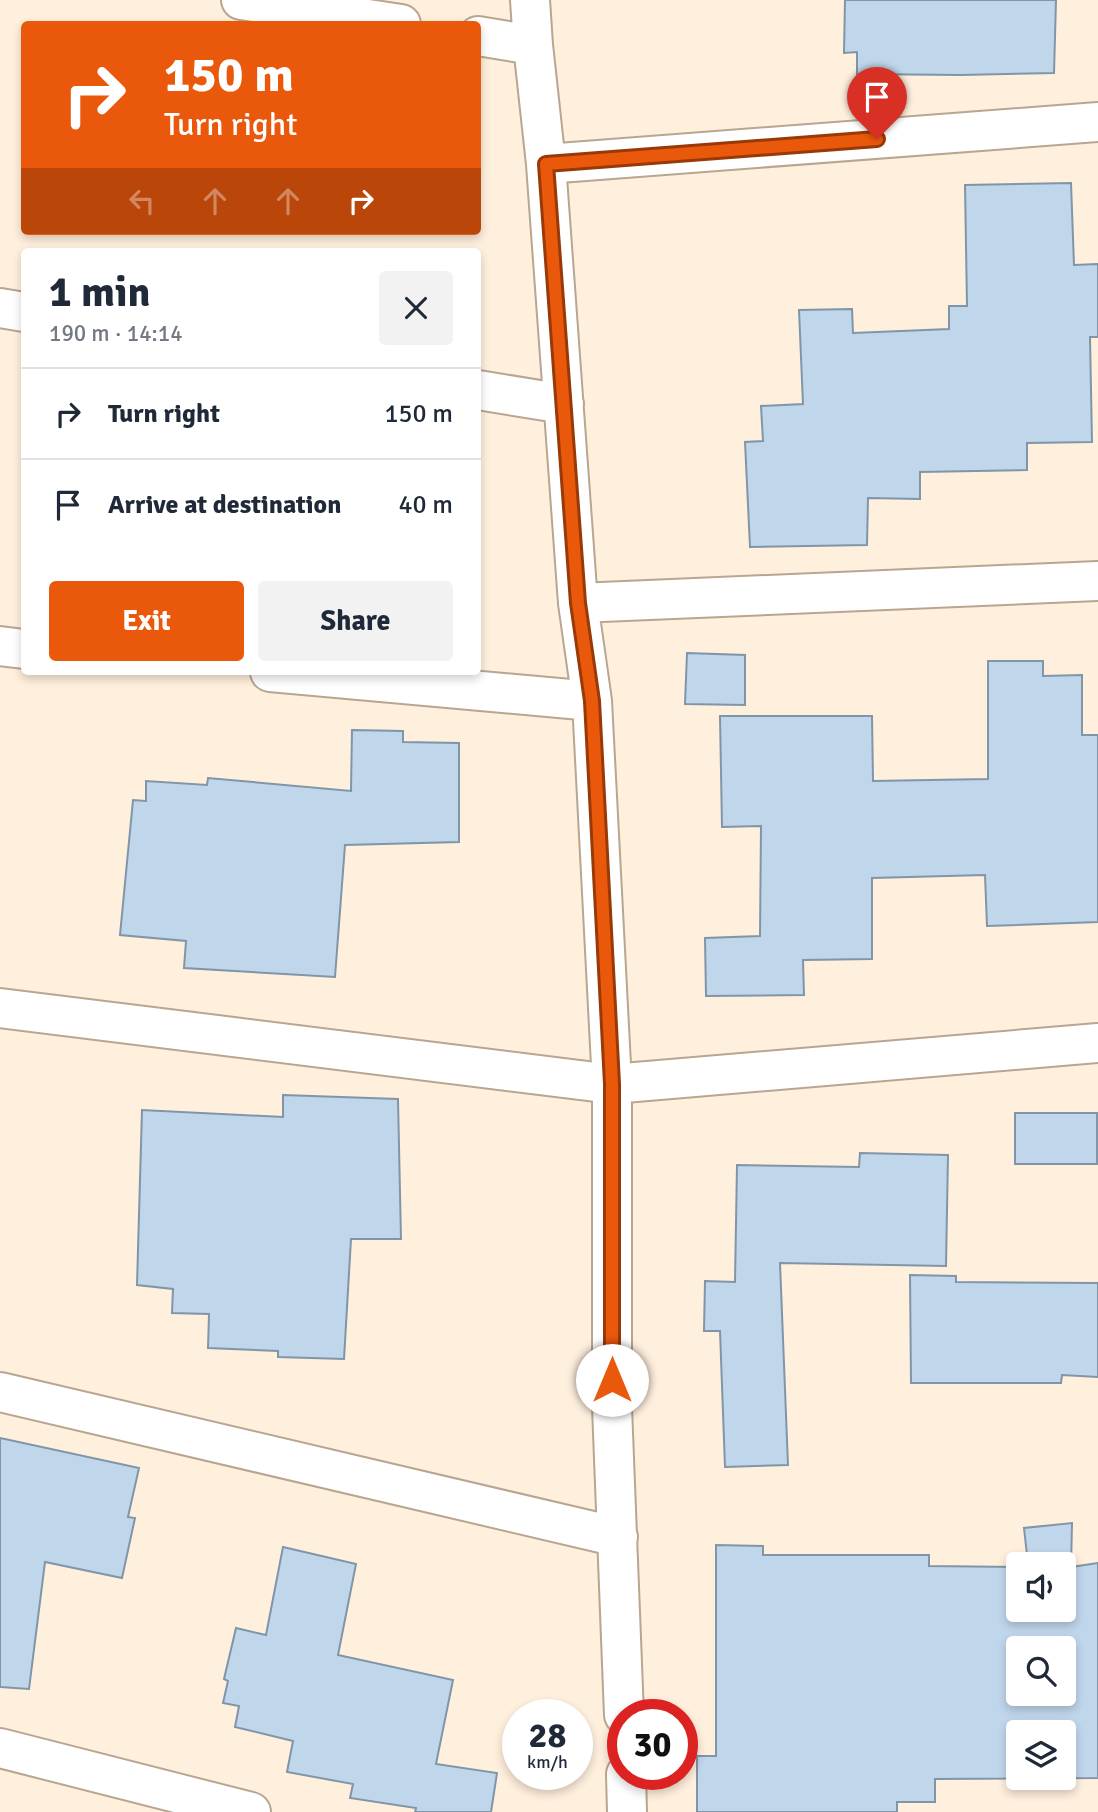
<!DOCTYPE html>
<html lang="en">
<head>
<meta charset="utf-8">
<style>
	:root { --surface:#fff; --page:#f2f2f3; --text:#1f2937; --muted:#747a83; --line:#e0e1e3; --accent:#ea580c }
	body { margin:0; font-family:Signika,sans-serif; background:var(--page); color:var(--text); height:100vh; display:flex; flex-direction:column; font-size:26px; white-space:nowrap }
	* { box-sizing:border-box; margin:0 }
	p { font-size:23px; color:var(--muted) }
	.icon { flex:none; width:38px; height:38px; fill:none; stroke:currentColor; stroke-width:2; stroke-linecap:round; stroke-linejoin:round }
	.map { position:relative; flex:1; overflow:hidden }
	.drawer { position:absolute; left:21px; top:248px; width:460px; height:427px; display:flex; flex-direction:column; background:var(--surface); border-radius:7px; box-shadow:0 4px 10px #0003 }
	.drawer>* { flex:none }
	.hud { position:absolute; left:21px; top:21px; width:460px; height:214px; border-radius:7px; box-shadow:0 4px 10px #0003; background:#ea580c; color:#fff; overflow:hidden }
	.tools { position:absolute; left:1006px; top:1552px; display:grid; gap:14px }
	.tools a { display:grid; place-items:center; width:70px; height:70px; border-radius:7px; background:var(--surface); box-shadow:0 4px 10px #0003; font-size:35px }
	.speed { position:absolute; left:502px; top:1699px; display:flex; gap:14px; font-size:35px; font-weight:700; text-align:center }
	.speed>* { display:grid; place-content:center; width:91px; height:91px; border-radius:50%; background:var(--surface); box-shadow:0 4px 10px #0003; line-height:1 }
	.speed small { font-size:18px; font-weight:400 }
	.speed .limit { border:10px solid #d22; background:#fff; color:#111 }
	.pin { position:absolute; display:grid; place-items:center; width:60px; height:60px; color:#fff; margin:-72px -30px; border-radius:50% 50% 50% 0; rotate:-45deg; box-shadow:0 0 7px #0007 }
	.pin .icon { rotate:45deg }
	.me { position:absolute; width:77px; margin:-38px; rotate:0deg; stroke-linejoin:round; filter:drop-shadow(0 0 5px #0008) }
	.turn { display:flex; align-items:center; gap:24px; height:147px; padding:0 28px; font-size:32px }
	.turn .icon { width:91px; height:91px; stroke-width:2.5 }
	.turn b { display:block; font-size:49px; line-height:60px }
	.lanes { display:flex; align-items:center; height:66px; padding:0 28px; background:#0003; justify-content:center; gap:35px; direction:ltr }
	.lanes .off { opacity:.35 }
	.round { display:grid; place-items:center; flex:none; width:74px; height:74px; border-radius:7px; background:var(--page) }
	.summary { display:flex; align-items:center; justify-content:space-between; height:119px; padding:0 28px }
	h1 { font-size:42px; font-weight:700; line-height:52px }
	.primary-button { display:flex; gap:14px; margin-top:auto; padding:14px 28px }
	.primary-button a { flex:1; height:80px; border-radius:7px; background:var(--accent); color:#fff; font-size:28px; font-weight:700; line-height:80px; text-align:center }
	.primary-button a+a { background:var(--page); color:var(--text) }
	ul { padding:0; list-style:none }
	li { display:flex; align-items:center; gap:21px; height:91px; padding:0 28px; border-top:2px solid var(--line) }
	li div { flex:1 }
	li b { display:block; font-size:26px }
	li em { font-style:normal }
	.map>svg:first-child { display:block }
	.building { fill:#c0d6eb; stroke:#8095a8; stroke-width:2; fill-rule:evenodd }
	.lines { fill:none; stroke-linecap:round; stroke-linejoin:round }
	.minor-casing { stroke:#b8a690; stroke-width:42 }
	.minor { stroke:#fff; stroke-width:38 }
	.route-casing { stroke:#983908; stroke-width:18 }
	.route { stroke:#ea580c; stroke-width:12 }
</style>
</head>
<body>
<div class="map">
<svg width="1098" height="1812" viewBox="0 0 1098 1812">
	<rect width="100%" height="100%" fill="#ffefdd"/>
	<!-- building -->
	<path class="building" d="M845 0H1056L1054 73 960 75 857 74V52L844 53Z
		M1071 183 1074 265 1098 264V337H1090L1092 442 1027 443V470L920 472V499L868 498 867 545 750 547 745 442 763 441 761 406 803 404 799 310 852 309 853 333 949 329V306H967L965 185Z
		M687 653 745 655V705L685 704Z
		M988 661H1043V676L1082 675V735H1098V922L987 926 985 875 872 878V959L803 960 804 995 706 996 705 938 760 936 761 826 722 827 720 716H872L873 781 988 779Z
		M352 730 403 731V742L459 743V842L345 845 335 977 184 968 186 941 120 935 133 800 146 801V781L207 785 208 778 351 791Z
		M283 1095 398 1099 401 1239H351L344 1359 278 1357V1351L208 1348 209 1314 172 1313 173 1289 137 1285 142 1110 283 1117Z
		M1015 1113H1097V1164H1015Z
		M860 1153 948 1155 946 1266 780 1263 788 1465 725 1467 720 1331H704L705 1281 735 1282 737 1165 859 1167Z
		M910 1275 956 1276V1282L1098 1283V1377L1062 1375 1061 1383H911Z
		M0 1438 139 1468 128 1517 135 1518 122 1578 45 1562 29 1689 0 1687Z
		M1072 1523 1071 1567 1098 1563V1778L935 1779V1802H897V1812H697V1756H716V1545L763 1546V1555H929V1566L1018 1567V1610H1064V1564H1028L1024 1528ZM1018 1648H1064V1694H1018ZM1018 1732H1064V1778H1018Z
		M283 1547 356 1564 338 1655 453 1680 436 1764 497 1773 491 1812H415L416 1808 350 1798 353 1784 287 1772 293 1741 235 1727 239 1706 223 1703 228 1681 224 1679 236 1628 266 1635Z"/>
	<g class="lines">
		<defs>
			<path id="minor" d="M241 0 401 24
				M530 0 533 45 546 164 578 603 592 701 612 1084V1407L624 1715
				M478 36 533 45
				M546 164 1098 122
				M0 308 24 312
				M478 390 564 404
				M578 603 1098 581
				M0 646 24 649
				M270 672 592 701
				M0 1008 612 1084 1098 1043
				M0 1392 618 1537
				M0 1748 251 1812
				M626 1774 627 1812"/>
		</defs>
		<!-- minor casing -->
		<use href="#minor" class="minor-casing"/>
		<!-- minor -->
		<use href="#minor" class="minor"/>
	</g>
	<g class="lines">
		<defs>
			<path id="route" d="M612 1380V1084L592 701 578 603 546 164 877 139"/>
		</defs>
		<!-- route casing -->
		<use href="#route" class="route-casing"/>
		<!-- route -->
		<use href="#route" class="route"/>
	</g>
</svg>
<div class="tools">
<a><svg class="icon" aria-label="sound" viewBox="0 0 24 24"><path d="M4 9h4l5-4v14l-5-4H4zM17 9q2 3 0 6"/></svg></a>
<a><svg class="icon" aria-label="search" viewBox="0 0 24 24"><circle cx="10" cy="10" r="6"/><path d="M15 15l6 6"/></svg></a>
<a><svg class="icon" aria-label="layers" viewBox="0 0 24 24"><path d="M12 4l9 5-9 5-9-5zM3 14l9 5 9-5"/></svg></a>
</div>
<div class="speed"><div>28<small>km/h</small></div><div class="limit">30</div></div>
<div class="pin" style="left:877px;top:139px;background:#d93025"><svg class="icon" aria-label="arrive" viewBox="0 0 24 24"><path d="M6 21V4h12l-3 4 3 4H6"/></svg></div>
<svg class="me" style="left:612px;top:1380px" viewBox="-20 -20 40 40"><circle r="19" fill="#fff"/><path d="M0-13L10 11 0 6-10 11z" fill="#ea580c"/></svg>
<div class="hud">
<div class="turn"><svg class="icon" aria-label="right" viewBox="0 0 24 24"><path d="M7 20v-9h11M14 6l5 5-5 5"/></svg><div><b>150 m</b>Turn right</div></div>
<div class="lanes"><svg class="icon off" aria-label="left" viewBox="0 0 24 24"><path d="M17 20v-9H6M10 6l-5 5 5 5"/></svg><svg class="icon off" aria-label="ahead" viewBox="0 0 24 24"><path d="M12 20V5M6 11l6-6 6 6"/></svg><svg class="icon off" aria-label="ahead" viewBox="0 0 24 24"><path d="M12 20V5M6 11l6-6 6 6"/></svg><svg class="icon" aria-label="right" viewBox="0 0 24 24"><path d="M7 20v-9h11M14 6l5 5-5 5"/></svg></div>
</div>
<section class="drawer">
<div class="summary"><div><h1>1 min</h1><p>190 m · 14:14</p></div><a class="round"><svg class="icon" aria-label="close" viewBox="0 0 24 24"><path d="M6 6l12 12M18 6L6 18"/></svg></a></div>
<ul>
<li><svg class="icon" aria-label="right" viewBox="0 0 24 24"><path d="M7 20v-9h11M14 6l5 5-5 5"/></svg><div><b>Turn right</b></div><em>150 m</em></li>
<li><svg class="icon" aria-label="arrive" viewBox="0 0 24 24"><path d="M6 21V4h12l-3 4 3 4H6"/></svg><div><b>Arrive at destination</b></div><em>40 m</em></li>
</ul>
<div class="primary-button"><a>Exit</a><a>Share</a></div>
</section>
</div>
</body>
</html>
